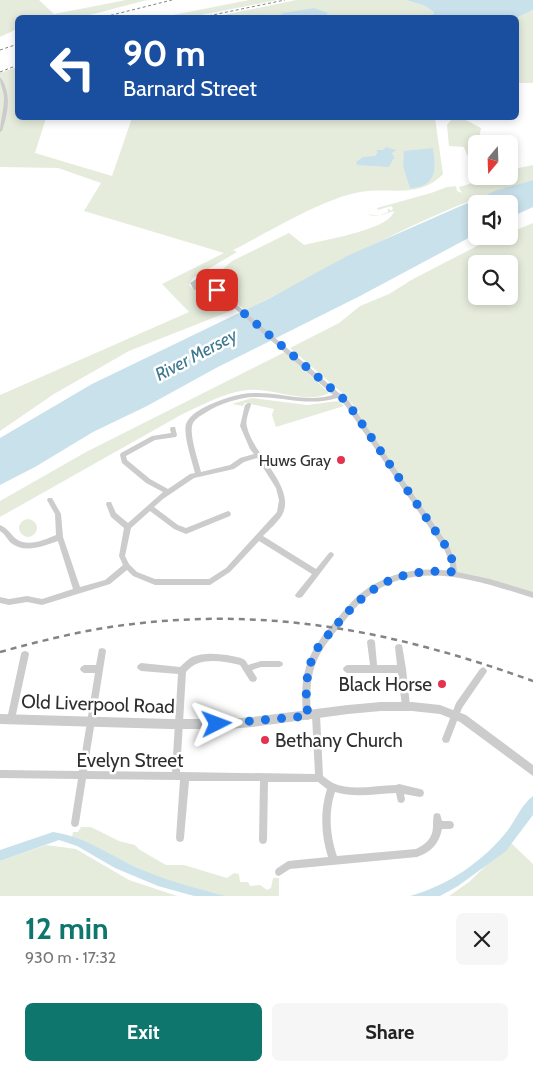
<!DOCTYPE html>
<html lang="en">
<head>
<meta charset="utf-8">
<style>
	:root { --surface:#fff; --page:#f6f6f6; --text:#222; --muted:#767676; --accent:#0f766e }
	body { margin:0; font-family:Cabin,sans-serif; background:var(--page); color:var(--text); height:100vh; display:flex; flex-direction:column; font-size:19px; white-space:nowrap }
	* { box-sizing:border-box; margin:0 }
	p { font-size:16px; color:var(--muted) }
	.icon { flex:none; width:28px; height:28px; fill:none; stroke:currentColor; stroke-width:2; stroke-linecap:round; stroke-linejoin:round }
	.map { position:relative; height:896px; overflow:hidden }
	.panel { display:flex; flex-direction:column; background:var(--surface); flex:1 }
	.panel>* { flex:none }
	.hud { position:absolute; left:15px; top:15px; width:504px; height:105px; border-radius:8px; box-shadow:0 2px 8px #0003; background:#1a4fa0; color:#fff; overflow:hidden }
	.needle { width:32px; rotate:199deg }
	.fabs { position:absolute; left:468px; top:135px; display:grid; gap:10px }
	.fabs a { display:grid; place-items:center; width:50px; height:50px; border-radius:8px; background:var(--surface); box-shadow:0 2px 8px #0003; font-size:25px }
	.pin { position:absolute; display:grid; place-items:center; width:42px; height:42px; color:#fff; margin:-21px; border-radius:10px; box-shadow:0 2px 8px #0006 }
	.me { position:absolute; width:55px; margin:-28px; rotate:87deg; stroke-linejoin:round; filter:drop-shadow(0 0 4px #0008) }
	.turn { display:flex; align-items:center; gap:18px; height:105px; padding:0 25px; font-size:22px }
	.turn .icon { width:65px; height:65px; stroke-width:2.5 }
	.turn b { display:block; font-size:35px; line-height:42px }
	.round { display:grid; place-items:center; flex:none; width:52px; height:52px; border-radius:8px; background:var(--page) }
	.head { display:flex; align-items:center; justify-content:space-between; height:85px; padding:0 25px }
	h1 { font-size:30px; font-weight:700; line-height:38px; color:var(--accent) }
	.button { display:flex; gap:10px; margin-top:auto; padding:10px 25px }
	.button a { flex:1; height:58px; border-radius:8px; background:var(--accent); color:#fff; font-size:20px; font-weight:700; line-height:58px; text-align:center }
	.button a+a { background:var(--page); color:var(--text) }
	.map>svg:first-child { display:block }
	.green { fill:#e6ecdc; fill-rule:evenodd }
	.water { fill:#c9e1eb }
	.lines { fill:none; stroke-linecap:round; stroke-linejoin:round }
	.minor { fill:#ccc; fill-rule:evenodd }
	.tertiary { fill:#ccc; fill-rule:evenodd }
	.rail-far1 { stroke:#848484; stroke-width:1; stroke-dasharray:3 2.5; stroke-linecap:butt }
	.rail { stroke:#848484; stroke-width:2.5; stroke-dasharray:6 5; stroke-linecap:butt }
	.route { stroke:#1a73e8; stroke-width:9; stroke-dasharray:0 16.2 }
	.poi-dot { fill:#e43251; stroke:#fff; stroke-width:2 }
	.labels { text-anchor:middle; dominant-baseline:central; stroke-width:5; stroke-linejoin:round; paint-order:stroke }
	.poi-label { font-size:16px; fill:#2f2f2f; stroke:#fff; text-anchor:end }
	.water-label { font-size:18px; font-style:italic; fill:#3d7890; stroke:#fff }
	.near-poi-label { font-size:19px; fill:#2f2f2f; stroke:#fff; text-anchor:end }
	.near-street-label { font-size:19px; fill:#2f2f2f; stroke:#fff }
</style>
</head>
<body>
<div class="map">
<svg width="533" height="896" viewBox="0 0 533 896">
	<rect width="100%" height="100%" fill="#fff"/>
	<!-- green -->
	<path class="green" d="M0 0H39L54 14 126 0H147L82 17 18 18 17 29 0 37Z
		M249 0H278L191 17H163Z
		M296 0H406L425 6 434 12 432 18H326L328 13 278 17 209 18Z
		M533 10V83H516V18Z
		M17 67 18 118H46L35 153 112 176 132 118H435L443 174C419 199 391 187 360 192 324 198 267 233 233 250L237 252 193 278 189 285 195 291 219 296 233 310 129 351 54 394 0 431V395L189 312 162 284 224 253 84 211 101 183 58 168 0 167V73Z
		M452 119 466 120 481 128 479 139 474 141 480 142 474 146 476 156 467 155 464 147 449 146 447 125Z
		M533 165V180C432 207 339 265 245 310 235 302 212 289 217 274L232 261 289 233 304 245C322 240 390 230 394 211 386 213 376 219 368 214L378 216 388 212V208L391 211 393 208 391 206 378 210 377 208 431 193 447 187 456 186 457 191 462 193 459 187 476 182 484 176H509V170Z
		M533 223V595L454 572 453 563 355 414 360 412 341 392 290 348 339 323 360 306 389 294 413 279 477 246 500 236H509V233ZM476 264H509V296H476Z
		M285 352 329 393C308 405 272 388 248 390 225 392 200 406 179 416L0 517V501L86 452Z
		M252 398 307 405 338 401 344 406 276 427 272 415 274 409 245 403 243 406 232 404Z
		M19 528a9 9 0 1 1 18 0a9 9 0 1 1-18 0Z
		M81 827H91L119 841 135 845 140 850 166 865H184L227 878 234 873 239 874 240 882H248L250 886 260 885 267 890 271 888 273 878H279V896H213L165 881 72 837 73 832H78Z
		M510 842 533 864V896H449L469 882Z
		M46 845 76 849 129 880 177 896H0V861Z"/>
	<!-- water -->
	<path class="water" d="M406 0H533V10L516 18 432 17 434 12 425 6Z
		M314 8 328 13 326 17H263H278L283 13Z
		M386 147 396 150 392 153 395 159H393L389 167 357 165 356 162 363 157 375 156 378 152 375 150H383Z
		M433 148C436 170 437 186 410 188L403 166 404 151Z
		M533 180V207L509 218V204H476V234L360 296 216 368 147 406 93 432 35 467 0 485V438L92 384 270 298 347 256 497 190Z
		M533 796V815L506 851 458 886 440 896H410C447 886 484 861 508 830 516 819 522 804 533 796Z
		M53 832C89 837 117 861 150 873 174 883 200 889 225 896H194L158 886 115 868 77 846 59 840 0 861V850Z"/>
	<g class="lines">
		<!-- minor -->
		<path class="minor" d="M0 78H1C12 95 8 113 2 131L0 132C0 121 4 110 4 98 4 91 0 85 0 78Z
			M201 276 214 279 221 291 339 393 341 394 349 401 449 546 456 563 457 572 490 579 533 592V598C479 581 415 557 366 598 357 605 350 614 343 623 314 656 308 672 311 716L310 719 307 720 304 719 303 716C302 700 301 683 306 667 312 648 324 633 337 619 344 610 352 601 360 594 385 573 419 566 450 571V563L444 549 345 405 337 398C308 407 282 396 253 397 237 398 219 404 205 413 200 416 193 420 192 426 190 437 198 460 201 472L230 465 240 458 254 454 250 449 240 426 245 405 248 403H250L251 405C249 411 245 421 247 427 253 454 295 486 283 513 281 519 268 531 263 536L316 569 329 553 331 552 333 553 334 555 302 597 299 598 296 597 295 595 312 574 259 541 230 572 210 585H155L133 576 127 570 110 584 42 605 27 602 9 605 0 603V597L9 599 27 596 42 599 73 589 58 541C43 546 25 554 11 543 7 539 5 534 0 531V525C7 528 10 533 15 538 27 548 44 540 56 535L55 514 47 500 48 498H52L61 514 63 537 80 587 105 580 123 565 119 556 124 528 111 517 106 504 107 502H111L116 513 128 523 163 492 146 483 122 463 120 455 121 453 152 436 171 433 170 429 171 427H175L177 435 176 437 155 440 126 456 127 460 150 479 168 489 190 474 195 473C192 461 183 435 186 424 190 414 201 409 209 405 223 399 239 393 254 393 280 392 307 403 333 395L217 293 214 288 205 292 194 290 190 283ZM202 280 210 281 211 283 210 286 204 288H198L196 284ZM257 458 276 488 279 500 277 512 226 568 209 579H155L137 572 129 564 125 556 131 528 150 511 174 529 186 534 230 516 231 514 230 512 228 511 186 528 178 525 154 507 163 499 194 478 234 469 244 462Z
			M371 639 374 640 375 642 377 665H397L395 647 396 645 399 644 402 645 406 669 410 706 409 709 406 710 403 709 402 706 398 673H347L344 671 343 669 344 667 347 665H370L367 642 368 640Z
			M102 648 105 649 106 651 87 771 172 772 178 674 141 671 138 669 137 667 138 665 141 663 180 667C184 663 187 660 192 657 205 652 219 654 232 656 235 657 240 657 243 659 246 660 247 663 248 665L261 661H279L282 662 283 664 282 666 279 667H261L252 670 257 678 256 681 253 682 250 681 240 665C222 661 199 656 186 672L180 772 315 774 312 715 313 712 316 711 319 712 320 715 323 776C326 778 329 781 333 783 352 792 376 785 396 785L399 784 420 789 423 790 424 793 423 796 420 797 404 794 405 799 404 802 401 803 398 802 396 793C376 794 354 798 335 792 328 812 330 836 337 856L416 849C426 844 433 838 433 826 433 822 433 818 434 814L437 813 440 814 442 821H450L453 822 454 825 453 828 450 829H442C439 844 431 852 417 857L290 869 279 876 276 875 275 872 276 869 288 861 328 857C321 835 320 811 327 789L318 782H268L267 840 266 843 263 844 260 843 259 840 260 781H189L184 838 183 841 180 842 177 841 176 838 180 780 86 779 79 823 78 826 75 827 72 826 71 823 78 779 0 778V770L79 771 95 673H84L81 671 80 669 81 667 84 665H96L99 649Z
			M25 651 28 652 29 654 15 719 14 722 11 723 8 722 7 719 21 654 22 652Z
			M483 667 486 669 487 671 486 673 462 708 449 742 446 743 443 742 442 739 456 703 480 669Z"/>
		<!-- tertiary -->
		<path class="tertiary" d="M381 702H412L440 705 466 715 533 765V776L460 722 440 714 412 711H381L348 714 253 727 227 729H170L0 724V714L170 719H227L253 717 348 705Z"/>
		<!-- rail-far1 -->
		<path class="rail-far1" d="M100 18 172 0
			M198 18 285 0
			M0 50 18 44
			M0 72 18 65"/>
		<!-- rail -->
		<path class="rail" d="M0 652C44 640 88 629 133 624 275 607 400 633 533 681"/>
	</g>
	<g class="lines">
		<!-- route -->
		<path class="route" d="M217 724 308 716C305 692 305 672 316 650 357 599 382 566 454 572L453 562 447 548 347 402 217 290"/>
	</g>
	<!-- markers -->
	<g class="poi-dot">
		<circle cx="341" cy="460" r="5"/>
		<circle cx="442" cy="684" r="5"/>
		<circle cx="265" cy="740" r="5"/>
	</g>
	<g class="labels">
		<!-- poi labels -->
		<g class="poi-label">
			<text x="331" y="460">Huws Gray</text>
		</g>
		<!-- water labels -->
		<g class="water-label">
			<text transform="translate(196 355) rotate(-28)">River Mersey</text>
		</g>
		<!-- near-poi labels -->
		<g class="near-poi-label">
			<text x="432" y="684">Black Horse</text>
			<text x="275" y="740" text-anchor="start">Bethany Church</text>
		</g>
		<!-- near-street labels -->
		<g class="near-street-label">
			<text transform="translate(98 704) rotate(2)">Old Liverpool Road</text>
			<text x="130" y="760">Evelyn Street</text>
		</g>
	</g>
</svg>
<div class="fabs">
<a><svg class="needle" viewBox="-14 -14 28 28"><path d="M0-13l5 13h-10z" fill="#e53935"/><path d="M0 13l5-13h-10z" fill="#767676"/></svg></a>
<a><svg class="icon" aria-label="sound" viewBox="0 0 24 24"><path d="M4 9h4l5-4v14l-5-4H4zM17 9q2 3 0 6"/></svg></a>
<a><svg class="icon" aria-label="search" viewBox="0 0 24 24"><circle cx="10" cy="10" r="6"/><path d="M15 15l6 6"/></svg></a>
</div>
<div class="pin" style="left:217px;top:290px;background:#d93025"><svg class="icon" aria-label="arrive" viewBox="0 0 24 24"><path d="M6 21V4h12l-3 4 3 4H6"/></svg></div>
<svg class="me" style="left:217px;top:724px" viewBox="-20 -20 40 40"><path d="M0-17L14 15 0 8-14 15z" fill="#1a73e8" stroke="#fff" stroke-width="4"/></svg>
<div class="hud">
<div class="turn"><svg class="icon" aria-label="left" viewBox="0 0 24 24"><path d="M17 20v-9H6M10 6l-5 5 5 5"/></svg><div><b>90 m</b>Barnard Street</div></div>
</div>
</div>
<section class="panel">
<div class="head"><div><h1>12 min</h1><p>930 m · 17:32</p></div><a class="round"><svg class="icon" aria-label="close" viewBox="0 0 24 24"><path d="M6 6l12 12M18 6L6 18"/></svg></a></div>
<div class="button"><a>Exit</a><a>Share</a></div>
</section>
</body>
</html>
